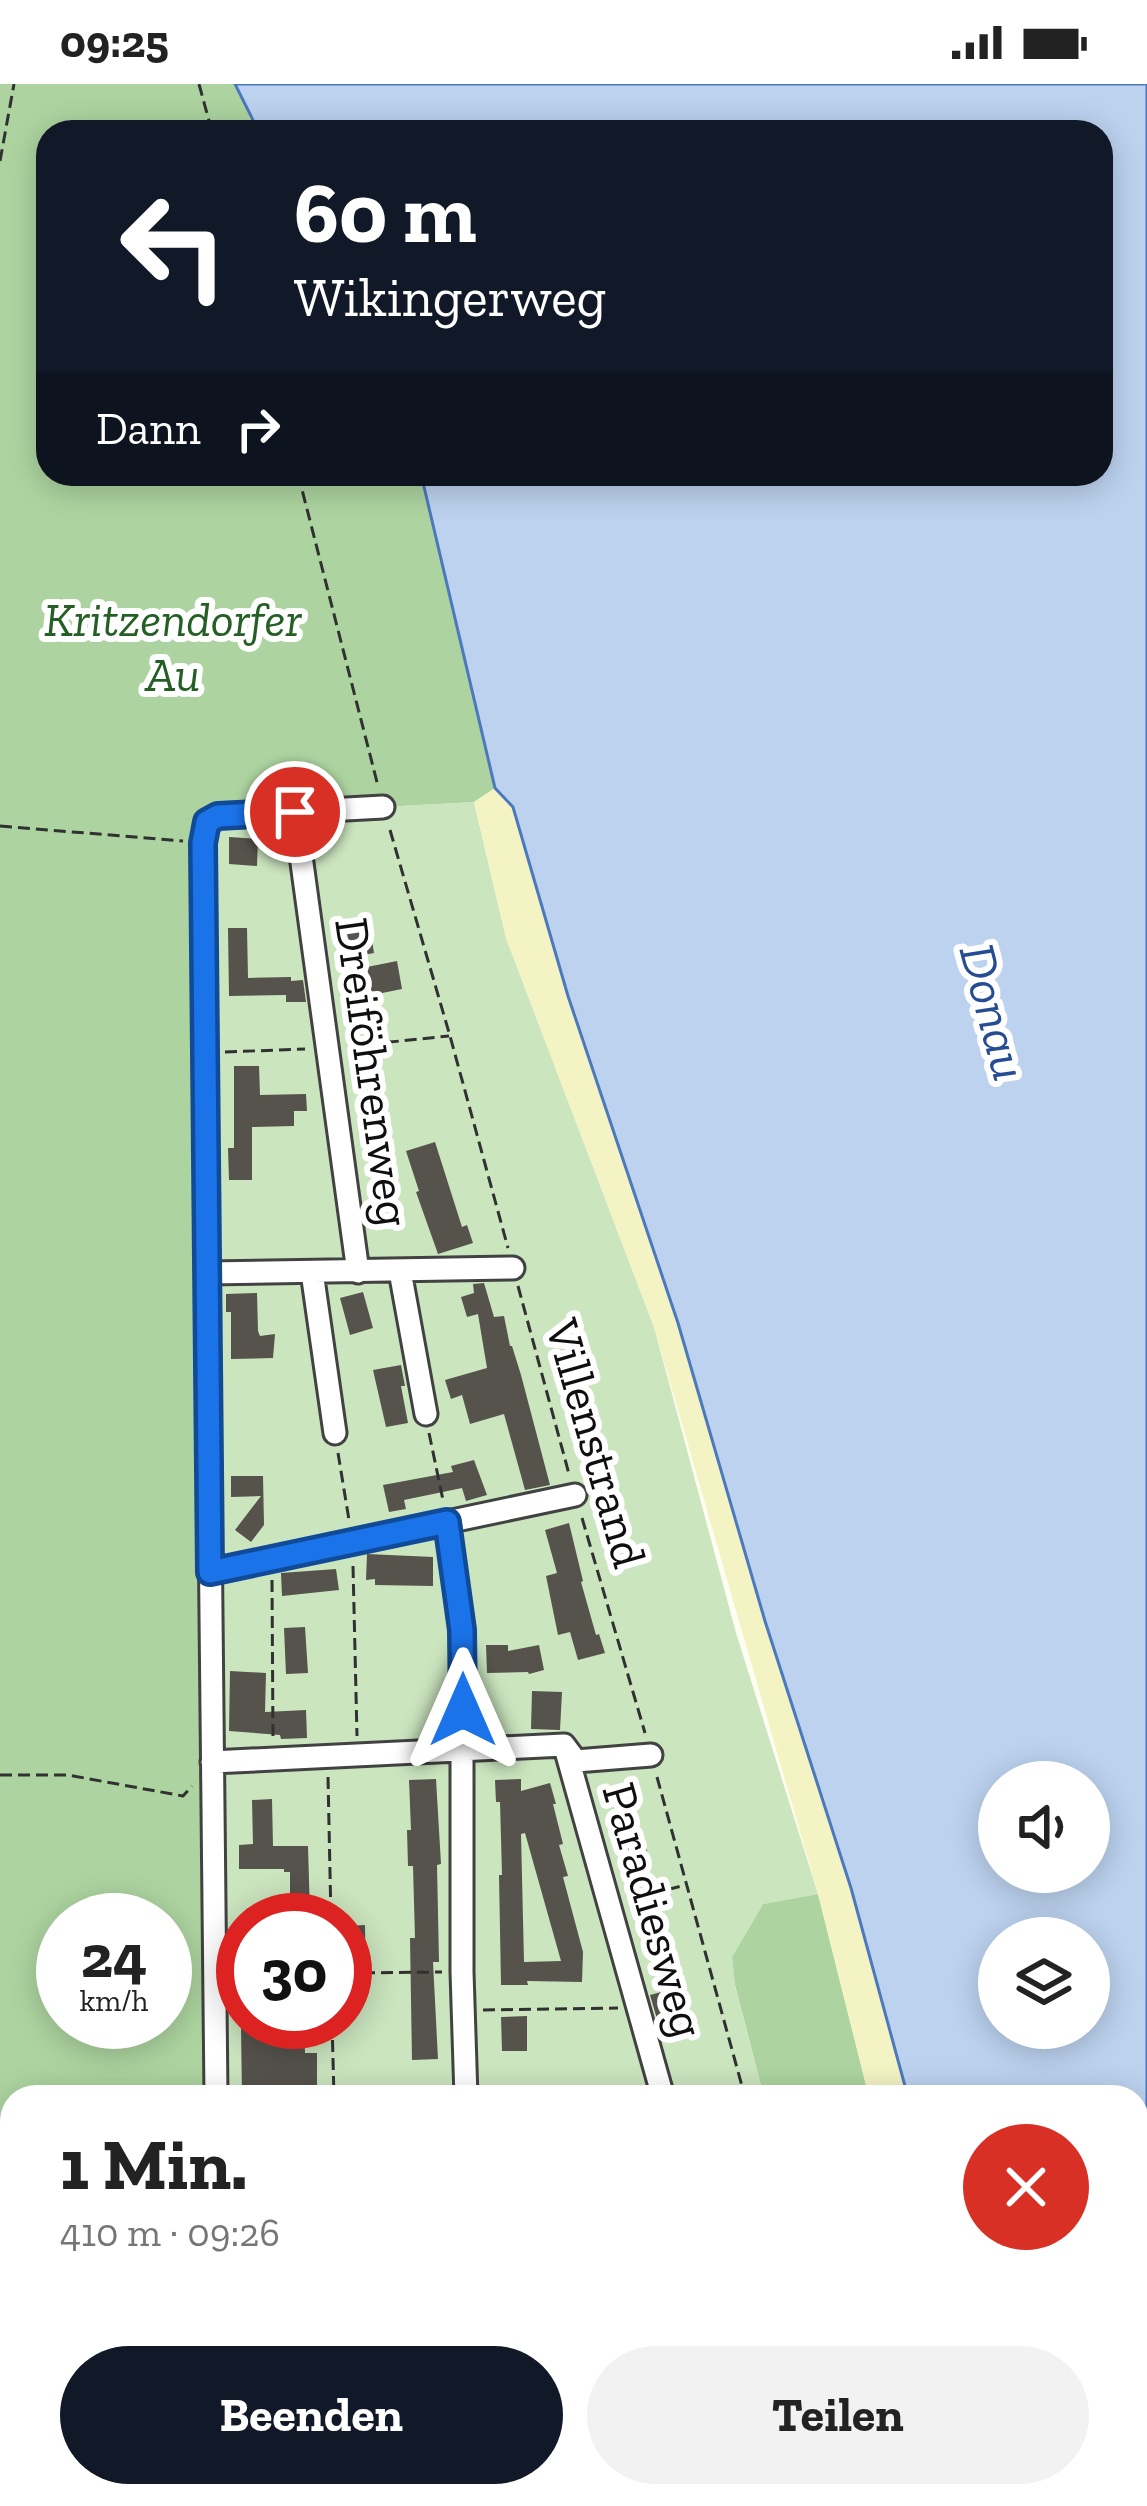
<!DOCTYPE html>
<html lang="de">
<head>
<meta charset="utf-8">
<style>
	:root { --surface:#fff; --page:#f2f2f2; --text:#222; --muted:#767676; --accent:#111827 }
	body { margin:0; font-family:"Zilla Slab",serif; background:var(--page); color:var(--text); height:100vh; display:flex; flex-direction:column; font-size:45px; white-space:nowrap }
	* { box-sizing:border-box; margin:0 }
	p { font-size:39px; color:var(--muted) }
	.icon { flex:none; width:66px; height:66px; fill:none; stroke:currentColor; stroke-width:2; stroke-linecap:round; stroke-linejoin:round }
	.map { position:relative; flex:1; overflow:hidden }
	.side { position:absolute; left:0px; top:2001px; width:1149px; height:423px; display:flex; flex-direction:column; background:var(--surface); border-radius:36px 36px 0 0; box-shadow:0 6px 30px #0003 }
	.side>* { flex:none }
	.banner { position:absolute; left:36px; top:36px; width:1077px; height:366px; border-radius:36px; box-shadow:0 6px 30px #0003; background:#111827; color:#fff; overflow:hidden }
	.buttons { position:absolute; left:978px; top:1677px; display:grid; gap:24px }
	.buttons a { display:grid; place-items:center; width:132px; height:132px; border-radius:50%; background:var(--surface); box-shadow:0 6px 30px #0003; font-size:60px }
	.speed { position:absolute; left:36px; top:1809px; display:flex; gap:24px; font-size:60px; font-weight:700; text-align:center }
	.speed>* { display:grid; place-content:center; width:156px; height:156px; border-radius:50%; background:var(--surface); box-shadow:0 6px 30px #0003; line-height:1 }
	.speed small { font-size:30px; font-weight:400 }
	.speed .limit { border:18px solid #d22; background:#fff; color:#111 }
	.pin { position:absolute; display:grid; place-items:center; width:102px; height:102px; color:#fff; margin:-51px; border:6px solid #fff; border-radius:50%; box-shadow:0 3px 12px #0007 }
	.me { position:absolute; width:132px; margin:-66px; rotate:0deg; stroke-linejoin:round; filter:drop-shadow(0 0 9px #0008) }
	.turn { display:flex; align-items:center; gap:42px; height:252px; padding:0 60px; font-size:54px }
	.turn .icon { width:156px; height:156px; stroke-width:2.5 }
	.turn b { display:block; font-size:84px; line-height:102px }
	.then { display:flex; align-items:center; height:114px; padding:0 60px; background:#0003; gap:24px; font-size:45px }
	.round { display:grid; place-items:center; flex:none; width:126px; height:126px; border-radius:63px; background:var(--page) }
	.head { display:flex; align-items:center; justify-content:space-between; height:204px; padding:0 60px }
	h1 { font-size:72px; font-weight:700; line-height:90px }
	.button { display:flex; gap:24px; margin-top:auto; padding:24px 60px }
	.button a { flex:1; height:138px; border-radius:72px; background:var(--accent); color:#fff; font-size:48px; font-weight:700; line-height:138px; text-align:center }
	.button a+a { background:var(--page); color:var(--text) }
	.status { display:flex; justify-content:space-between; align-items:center; height:84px; padding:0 60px; background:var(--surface); direction:ltr }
	.status svg { height:33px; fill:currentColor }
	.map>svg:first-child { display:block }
	.green { fill:#cbe5bf; fill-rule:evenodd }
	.forest { fill:#add4a0; fill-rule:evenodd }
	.sand { fill:#f4f3c4 }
	.pitch { fill:#ddedd0 }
	.water { fill:#bcd2ef; stroke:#4c79be; stroke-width:3; fill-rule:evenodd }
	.building { fill:#56524c; fill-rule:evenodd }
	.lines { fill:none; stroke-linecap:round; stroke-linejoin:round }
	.minor-casing { stroke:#424242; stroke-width:27 }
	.path { stroke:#313131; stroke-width:3; stroke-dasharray:12 6; stroke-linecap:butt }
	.minor { stroke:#fff; stroke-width:21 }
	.route-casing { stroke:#114b97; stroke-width:30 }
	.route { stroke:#1a73e8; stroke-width:21 }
	.labels { text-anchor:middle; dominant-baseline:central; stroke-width:12; stroke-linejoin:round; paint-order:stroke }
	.park-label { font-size:48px; font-style:italic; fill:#265f26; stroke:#fff }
	.street-label { font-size:48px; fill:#0f0f0f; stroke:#fff }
	.water-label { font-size:51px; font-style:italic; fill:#264d93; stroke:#fff }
</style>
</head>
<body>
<div class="status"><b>09:25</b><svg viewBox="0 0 49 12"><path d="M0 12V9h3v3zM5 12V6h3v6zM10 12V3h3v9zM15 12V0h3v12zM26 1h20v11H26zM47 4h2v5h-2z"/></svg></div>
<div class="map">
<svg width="1147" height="2422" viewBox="0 0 1147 2422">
	<rect width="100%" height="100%" fill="#fdfdf2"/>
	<!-- green -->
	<path class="green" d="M474 718 506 854 654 1243 736 1549 818 1810 763 1820 732 1873 735 1902 764 2013H217L203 759 218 732ZM243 1836H345V1938H243Z
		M0 2234H12V2412H853L856 2422H0Z"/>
	<!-- forest -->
	<path class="forest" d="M0 0H235L259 48H48V390H421L495 704 474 718 218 732 207 738 216 2013H12V2234H0ZM63 1836H165V1938H63Z
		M818 1810 869 2013H764L735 1901 732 1873 763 1820Z"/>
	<!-- sand -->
	<path class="sand" d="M495 704 513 722 568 912 678 1239 765 1537 851 1804 908 2013H869L818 1810 654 1243 506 854 474 718Z"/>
	<!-- pitch -->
	<path class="pitch" d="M504 2412H651L652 2422H504Z"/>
	<!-- water -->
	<path class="water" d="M235 0H1147V2422H1006L1004 2412H1137V2013H908L851 1804 765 1537 678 1239 568 912 513 723 495 704 421 390H1101V48H259ZM999 1698H1089V1788H999ZM999 1854H1089V1944H999Z"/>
	<!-- building -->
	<path class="building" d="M229 753 258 755 257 782 229 780Z
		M369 838 374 869 353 873 345 842Z
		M228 844H247L248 894 291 893V897L303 896 306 918H286V911L229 912Z
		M397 877 402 905 372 911 367 883Z
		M234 982H259L260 1011 306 1010 307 1027H294V1042L252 1043V1096H229L228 1064H234Z
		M435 1058 462 1143 467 1141 473 1159 438 1170 416 1108 419 1107 406 1067Z
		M484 1199 494 1233 504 1232 510 1262H512L521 1291 550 1401 525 1406 504 1330 470 1340 462 1311 451 1315 445 1296 487 1284 478 1230 467 1233 461 1213 474 1209 473 1200Z
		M363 1208 373 1244 350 1251 340 1214Z
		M257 1209 258 1247 260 1252 275 1250 273 1274 231 1275V1228H226V1210Z
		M401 1281 405 1302H401L408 1339 386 1343 373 1286Z
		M474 1376 487 1411 466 1417 462 1404 404 1416 406 1425 389 1428 383 1401 453 1388 451 1382Z
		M231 1392H263L264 1441 251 1458 235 1446 261 1412 231 1413Z
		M569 1439 583 1497 581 1498 596 1551 599 1550 605 1569 578 1576 570 1548 558 1551 546 1492 557 1489 545 1446Z
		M367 1470 433 1473V1502L375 1501V1495L366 1496Z
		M336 1485 339 1506 282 1512 281 1489Z
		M305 1543 308 1589 286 1590 284 1544Z
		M486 1561H508V1567L539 1561 544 1586 529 1590 528 1588 487 1589Z
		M230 1587 266 1589 265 1628 306 1626 307 1654 281 1655 280 1651 229 1647Z
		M532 1607 562 1608 560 1646 531 1645Z
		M436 1695 441 1780 437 1781 439 1878H433L438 1975 412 1976 410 1854H415L413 1782H408L407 1746H411L409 1696Z
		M521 1695V1707L550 1699 556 1720H553L563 1760 559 1761 568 1792 563 1793 583 1868 582 1898 527 1897 528 1901H501L499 1791H502L500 1718H496L495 1696ZM525 1749 561 1877 524 1878 521 1750Z
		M272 1715 273 1762H308L310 1830H290V1788H284V1785H239V1761L253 1760 252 1716Z
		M630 1725 640 1764 646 1763 650 1779 630 1785 619 1746 613 1748 608 1731Z
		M365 1841 366 1916 348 1917 345 1842Z
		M680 1903 687 1927 657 1935 650 1911Z
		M527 1932V1967H502L501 1933Z
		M241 1942H304L305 1969H317V2013H242Z"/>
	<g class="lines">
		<defs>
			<path id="minor" d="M295 728 358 1188
				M400 1187 426 1330
				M312 1188 335 1349
				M208 1189 513 1184
				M447 1438 462 1546V1888L466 2013
				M210 1488 575 1411
				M566 1667 663 2013
				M212 1678 564 1661 576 1677 651 1671
				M216 2013 203 759 207 738 218 732 383 723
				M400 2412V2422
				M223 2422V2412"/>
		</defs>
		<!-- minor casing -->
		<use href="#minor" class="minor-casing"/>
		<!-- path -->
		<path class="path" d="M199 0 212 48
			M0 77 14 0
			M298 390 378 702
			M0 742 183 757
			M390 746 450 952 508 1164
			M351 962 449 952
			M225 968 305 965
			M518 1202 569 1390
			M429 1349 443 1416
			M338 1369 349 1436
			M582 1434 645 1649
			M353 1482 357 1652
			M272 1496 273 1655
			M0 1691H68L183 1712 192 1702
			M328 1693 331 1836
			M657 1693 745 2013
			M633 1814 686 1801
			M345 1889 442 1888
			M483 1926 618 1924
			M332 1938 334 2013
			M489 2412 490 2422
			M664 2412 665 2422
			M725 2412 726 2422
			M853 2412 856 2422"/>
		<!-- minor -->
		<use href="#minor" class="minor"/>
	</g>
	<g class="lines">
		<defs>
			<path id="route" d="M295 728 218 732 207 738 203 759 210 1488 447 1438 462 1546 463 1626"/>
		</defs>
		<!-- route casing -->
		<use href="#route" class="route-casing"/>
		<!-- route -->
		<use href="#route" class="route"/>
	</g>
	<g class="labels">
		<!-- park labels -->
		<g class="park-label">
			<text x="173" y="535">Kritzendorfer<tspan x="173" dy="55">Au</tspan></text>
		</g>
		<!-- street labels -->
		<g class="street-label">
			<text transform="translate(373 988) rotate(82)">Dreiföhrenweg</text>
			<text transform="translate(596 1359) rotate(74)">Villenstrand</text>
			<text transform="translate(654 1826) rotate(74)">Paradiesweg</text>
		</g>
		<!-- water labels -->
		<g class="water-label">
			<text transform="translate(994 928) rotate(75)">Donau</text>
		</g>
	</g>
</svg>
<div class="buttons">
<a><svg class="icon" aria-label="sound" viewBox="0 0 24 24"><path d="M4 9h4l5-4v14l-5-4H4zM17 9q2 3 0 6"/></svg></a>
<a><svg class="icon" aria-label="layers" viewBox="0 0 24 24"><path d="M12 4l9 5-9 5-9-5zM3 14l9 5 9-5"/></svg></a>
</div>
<div class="speed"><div>24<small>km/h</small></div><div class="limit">30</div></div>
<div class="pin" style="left:295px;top:728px;background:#d93025"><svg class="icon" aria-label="arrive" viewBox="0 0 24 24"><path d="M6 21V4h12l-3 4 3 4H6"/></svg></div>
<svg class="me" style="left:463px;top:1626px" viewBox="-20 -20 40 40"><path d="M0-17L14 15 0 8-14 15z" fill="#1a73e8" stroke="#fff" stroke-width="4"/></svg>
<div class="banner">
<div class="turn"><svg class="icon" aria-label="left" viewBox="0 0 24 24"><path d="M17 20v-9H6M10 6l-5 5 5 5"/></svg><div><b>60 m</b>Wikingerweg</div></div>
<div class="then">Dann<svg class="icon" aria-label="right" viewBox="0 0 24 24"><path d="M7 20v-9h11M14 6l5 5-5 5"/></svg></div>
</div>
<section class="side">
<div class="head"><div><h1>1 Min.</h1><p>410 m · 09:26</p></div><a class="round" style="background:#d93025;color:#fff"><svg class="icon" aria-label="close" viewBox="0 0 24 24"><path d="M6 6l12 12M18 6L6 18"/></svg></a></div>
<div class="button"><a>Beenden</a><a>Teilen</a></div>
</section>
</div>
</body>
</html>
